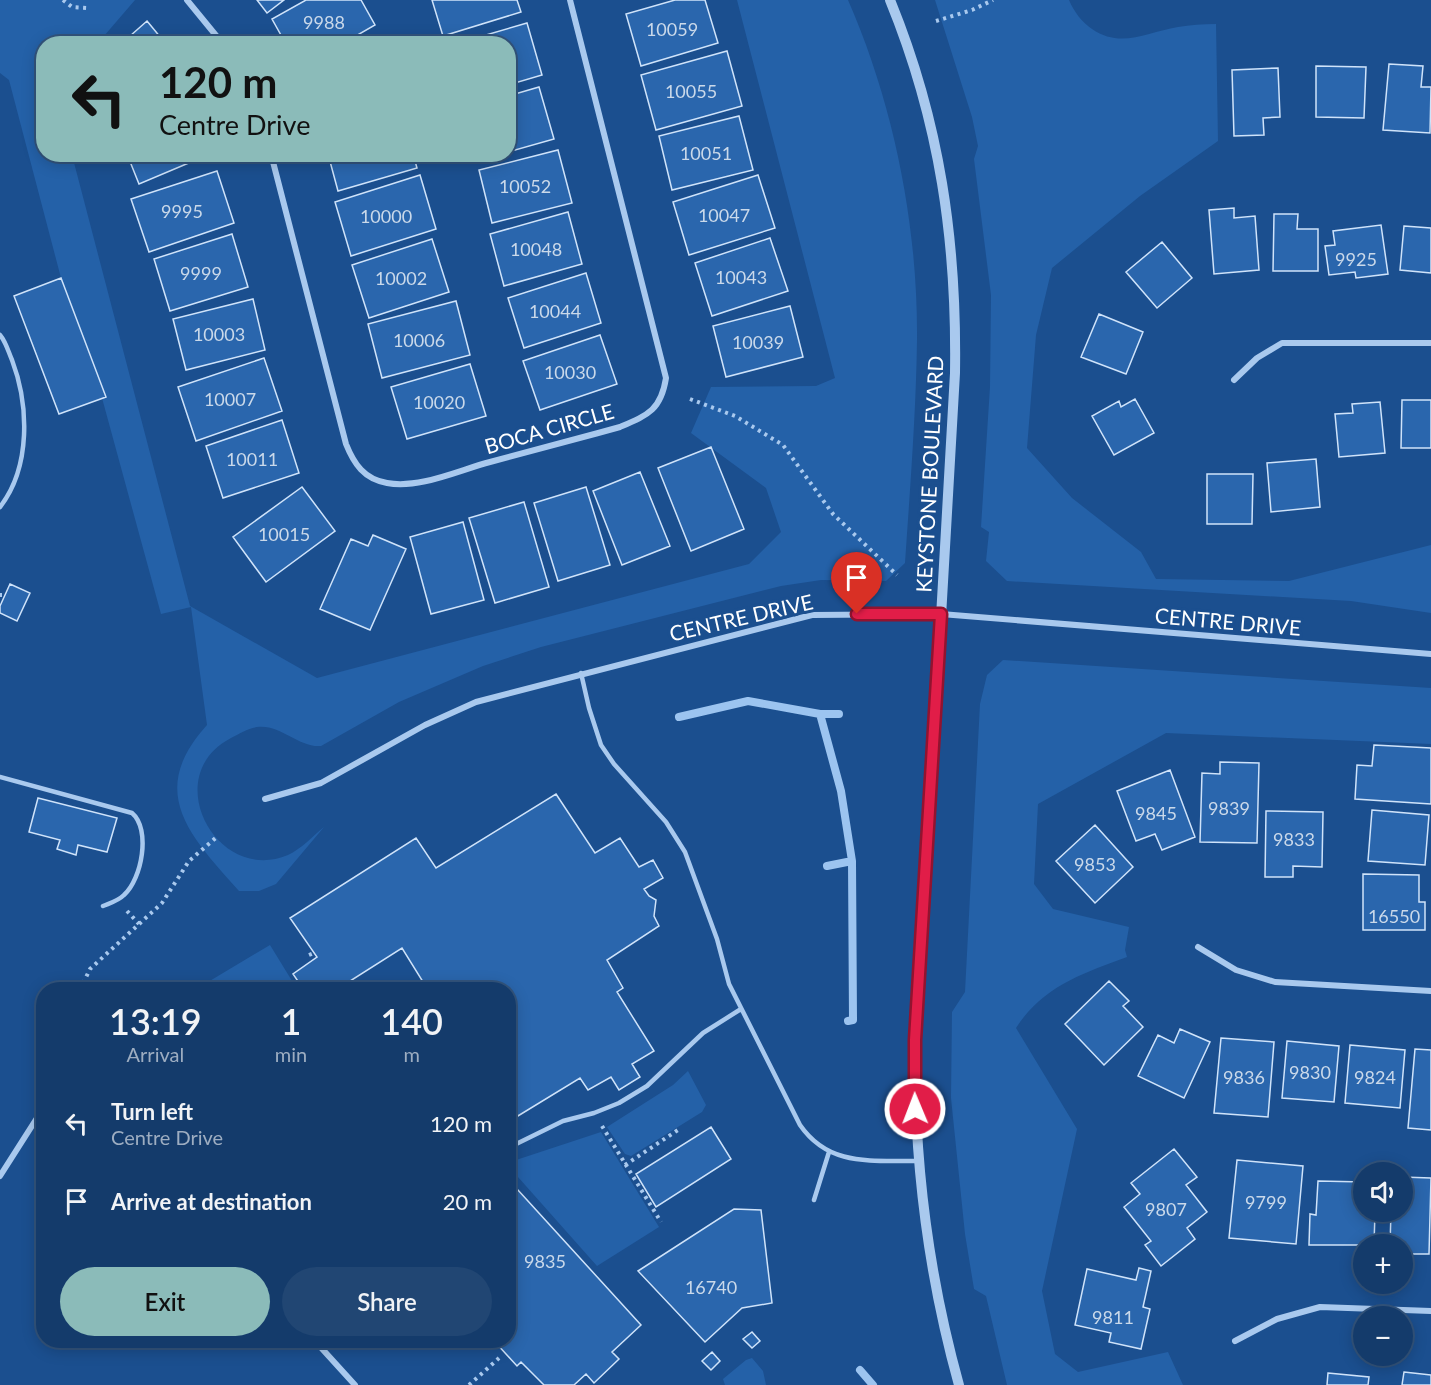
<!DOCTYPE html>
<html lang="en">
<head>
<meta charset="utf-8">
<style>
	:root { --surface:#143b6b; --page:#214673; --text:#f1f3f6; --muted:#9dadc1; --line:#33557e; --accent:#8bbbb9 }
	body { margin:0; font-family:Lato,sans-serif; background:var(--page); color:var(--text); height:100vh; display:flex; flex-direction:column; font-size:22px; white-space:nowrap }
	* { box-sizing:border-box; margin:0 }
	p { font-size:20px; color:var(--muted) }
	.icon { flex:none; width:33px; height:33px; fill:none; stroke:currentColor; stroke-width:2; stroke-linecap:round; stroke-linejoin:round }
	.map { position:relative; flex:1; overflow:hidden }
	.panel { position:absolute; left:36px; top:982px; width:480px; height:366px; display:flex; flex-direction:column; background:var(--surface); border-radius:24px; box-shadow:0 3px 15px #0003,0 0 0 2px var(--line) }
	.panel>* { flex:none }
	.banner { position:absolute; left:36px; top:36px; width:480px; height:126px; border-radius:24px; box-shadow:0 3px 15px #0003,0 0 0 2px var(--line); background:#8bbbb9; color:#111; overflow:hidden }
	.tools { position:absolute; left:1353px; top:1162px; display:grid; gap:12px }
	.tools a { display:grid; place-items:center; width:60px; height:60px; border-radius:50%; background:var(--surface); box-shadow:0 3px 15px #0003,0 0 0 2px var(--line); font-size:30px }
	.pin { position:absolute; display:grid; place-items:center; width:51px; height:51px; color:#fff; margin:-62px -26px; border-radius:50% 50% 50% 0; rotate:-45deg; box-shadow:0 0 6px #0007 }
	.pin .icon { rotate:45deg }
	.me { position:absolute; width:66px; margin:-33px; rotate:359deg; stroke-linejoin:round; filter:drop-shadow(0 0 4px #0008) }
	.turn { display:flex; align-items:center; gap:21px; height:126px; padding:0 24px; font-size:27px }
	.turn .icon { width:78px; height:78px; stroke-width:2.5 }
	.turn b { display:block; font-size:42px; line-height:51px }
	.eta { display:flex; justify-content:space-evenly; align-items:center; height:102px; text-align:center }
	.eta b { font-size:36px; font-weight:600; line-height:42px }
	.action { display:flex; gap:12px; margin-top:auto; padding:12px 24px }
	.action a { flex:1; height:69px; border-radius:36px; background:var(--accent); color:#111; font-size:24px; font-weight:600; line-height:69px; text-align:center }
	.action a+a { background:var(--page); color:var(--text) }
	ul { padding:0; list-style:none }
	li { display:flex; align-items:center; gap:18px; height:78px; padding:0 24px }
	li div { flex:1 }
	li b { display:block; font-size:22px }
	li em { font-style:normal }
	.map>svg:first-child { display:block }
	.green { fill:#2461a8 }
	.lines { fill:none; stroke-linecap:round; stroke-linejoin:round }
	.stream { stroke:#9cc4f0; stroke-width:8 }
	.building { fill:#2a66ad; stroke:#cfe3fa; stroke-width:1.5 }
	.path { stroke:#a9c9ee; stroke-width:4; stroke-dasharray:3 4.5; stroke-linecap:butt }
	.service { stroke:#a9c9ee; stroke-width:4.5 }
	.minor { stroke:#a9c9ee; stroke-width:6 }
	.tertiary { stroke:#a9c9ee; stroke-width:10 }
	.route-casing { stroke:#92132f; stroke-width:15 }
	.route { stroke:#e11d48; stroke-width:10 }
	.labels { text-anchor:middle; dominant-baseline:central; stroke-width:6; stroke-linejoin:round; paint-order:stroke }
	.number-label { font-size:18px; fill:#cad9ea }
	.street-label { font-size:21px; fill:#fff; stroke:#1b4f8f }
</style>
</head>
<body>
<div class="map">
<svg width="1431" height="1385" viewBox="0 0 1431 1385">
	<rect width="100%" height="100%" fill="#1b4f8f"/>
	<!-- green -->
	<path class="green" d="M0 0H135L98 43 44 44V154L72 155 190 606 317 678 749 564 781 532 766 488 691 433 711 387 816 386 835 378 737 0H848C894 105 918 226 917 340 916 414 910 489 905 563L886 581 821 580 781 586 541 647 483 666 399 702 321 746C299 748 281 724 257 727 248 728 239 734 231 738 158 776 217 885 288 855 301 849 313 836 324 827L276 884 259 891H239C190 836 146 792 207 725L191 607 161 614 102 398 106 396 61 278 9 80 0 73Z
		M935 0H1069C1074 12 1082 22 1092 29 1121 49 1147 32 1178 27 1190 25 1203 24 1216 24L1218 141 1140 196 1052 268 1036 335 1027 448 1072 498 1141 552 1156 579 1289 581 1431 545V613L1351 601 1007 581 986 561 989 532 981 527 990 387 991 295 974 159 978 146 972 117Z
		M1003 660 1431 688V744L1166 733 1038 804 1034 884 1053 909 1129 927 1125 950 1127 957C1083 973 1042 987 1016 1028L1077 1129 1042 1291 1055 1354 1078 1372 1168 1352 1183 1385H1007L986 1296 974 1289 965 1234 951 1098 952 1012 965 992 980 704 987 675Z
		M270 945 297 989 206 990 203 985Z
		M688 1071 706 1105 702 1112 631 1156 625 1154 607 1127 673 1085Z
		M601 1132 659 1227 597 1266 510 1168 516 1160Z
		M752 1358 763 1371 766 1385H725L723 1379 746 1360Z"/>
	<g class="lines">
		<!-- stream -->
		<path class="stream" d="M820 714 841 791 852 861 853 1020 848 1021
			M679 717 748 701 820 714H839
			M827 866 852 861
			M860 1370 873 1385"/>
	</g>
	<!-- building -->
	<path class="building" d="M257 0H284L267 13Z
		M306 0H361L375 25 342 44H286L272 19Z
		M432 0H517L521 12 443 36Z
		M675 0H705L718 43 641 66 626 14Z
		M147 21 166 44H121Z
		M527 23 542 75 508 85V44H455Z
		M727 51 742 106 656 130 641 75Z
		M1389 64 1423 66 1421 87H1431L1430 133 1383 130Z
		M1316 66 1366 67 1364 118 1316 117Z
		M1278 68 1280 117 1263 118 1264 135 1234 136 1232 70Z
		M539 87 554 139 508 152V96Z
		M739 116 753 170 672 190 659 136Z
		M558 150 572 203 492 223 479 170Z
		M127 154H210L139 184Z
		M328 154H413L417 168 338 191Z
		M217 171 234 223 149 252 131 199Z
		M420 175 436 229 351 256 335 202Z
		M758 175 775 228 689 255 673 202Z
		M1234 208V218L1255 216 1259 270 1214 274 1209 210Z
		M568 212 582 264 504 286 490 234Z
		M1274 214H1298L1297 229H1318V271H1273Z
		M1381 225 1388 274 1356 278 1355 272 1329 275 1325 246 1335 245 1333 231Z
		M1404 226 1431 228V273L1400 270Z
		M232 234 248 287 170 311 154 259Z
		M770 238 788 291 712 316 695 263Z
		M432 239 449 292 369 318 352 265Z
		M1162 242 1192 278 1157 308 1126 272Z
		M586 273 601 323 524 348 508 298Z
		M61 278 106 397 59 414 14 296Z
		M253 299 265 350 186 370 173 319Z
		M456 301 470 355 382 378 368 324Z
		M790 306 803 357 726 377 713 326Z
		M1099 314 1143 332 1126 374 1081 357Z
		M600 335 617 384 540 410 523 361Z
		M264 358 282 411 196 441 178 387Z
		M470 364 486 416 407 439 391 387Z
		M1135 399 1154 433 1114 455 1092 416 1119 401 1121 407Z
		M1402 400H1431V448H1401Z
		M1380 402 1385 453 1339 457 1335 414 1353 413 1352 404Z
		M282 420 299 473 223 498 206 446Z
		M711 447 744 529 691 551 658 468Z
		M1316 459 1320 507 1271 512 1267 463Z
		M640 472 670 546 622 565 593 491Z
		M1207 474H1253L1252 524H1207Z
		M302 487 335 531 266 582 233 537Z
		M586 487 610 565 558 581 534 503Z
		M524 502 549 587 495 603 469 518Z
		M463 522 484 600 431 614 410 537Z
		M373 535 406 549 370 630 320 609 351 539 368 546Z
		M10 584 30 593 17 621 0 613V606Z
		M1374 745 1431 748V804L1355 799 1357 765 1372 766Z
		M1220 762 1259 763 1257 843 1200 842 1202 773 1220 774Z
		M1170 770 1195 837 1162 850 1155 834 1136 841 1117 791Z
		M556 794 595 853 620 838 639 867 653 860 663 878 644 889 649 896 656 900 654 916 659 926 607 960 623 988 617 992 654 1051 632 1064 640 1077 619 1090 611 1077 588 1090 580 1078 508 1122V990H428L402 948 336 990H304L293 974 317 957 290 918 416 838 436 868Z
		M38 798 117 818 107 852 78 845 76 855 57 849 60 840 29 832Z
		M1372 810 1429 815 1425 865 1368 861Z
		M1266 811 1323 812 1322 867 1293 866V877H1265Z
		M1095 825 1133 867 1095 903 1056 861Z
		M1363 874 1419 875V902H1425V930H1363Z
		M1109 981 1129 1001 1123 1006 1143 1027 1104 1065 1065 1024Z
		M1180 1029 1210 1042 1184 1098 1138 1076 1158 1035 1174 1043Z
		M1221 1038 1274 1042 1268 1117 1214 1113Z
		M1287 1041 1339 1046 1334 1102 1282 1098Z
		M1350 1045 1405 1050 1400 1108 1345 1103Z
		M1415 1049 1431 1050V1130L1408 1128Z
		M711 1127 731 1159 656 1207 636 1174Z
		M1174 1149 1197 1177 1186 1185 1207 1212 1187 1228 1195 1239 1161 1266 1145 1245 1151 1241 1124 1207 1140 1194 1131 1183Z
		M1237 1160 1303 1166 1296 1244 1229 1238Z
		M1402 1177 1431 1178 1429 1254H1402V1245H1390L1391 1212H1402Z
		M1318 1181 1364 1182V1212H1375L1374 1245H1309L1310 1214 1316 1215Z
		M517 1189 641 1325 612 1352 619 1359 594 1383 586 1374 574 1385H544L521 1362 517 1366 496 1343 508 1341V1196Z
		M734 1209 761 1210 772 1303 742 1308 705 1342 638 1271Z
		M1139 1268 1151 1271 1143 1307 1150 1309 1141 1349 1109 1342 1111 1333 1075 1325 1087 1269 1136 1280Z
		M752 1332 760 1341 752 1348 743 1339Z
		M712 1352 720 1361 711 1370 702 1361Z
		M1404 1372 1431 1375V1385H1402Z
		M1328 1373 1369 1377 1368 1385H1327Z"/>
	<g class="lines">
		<!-- path -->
		<path class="path" d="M63 0 72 7 88 8
			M936 21 972 10 993 0
			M690 399 735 416 783 445 833 514 897 575
			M0 595H2
			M127 911 139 924
			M309 955 314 953
			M80 990 90 969 162 903 189 861 218 836
			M602 1126 661 1222
			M625 1165 678 1130
			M469 1385 499 1358"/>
		<!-- service -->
		<path class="service" d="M0 335C6 342 8 351 12 360 29 405 31 467 0 507
			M581 673 589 708 601 745 614 764 666 822 685 852 717 939 729 984 800 1125C829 1167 871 1160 917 1161
			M0 777 132 813C151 829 142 879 124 895 118 901 110 903 103 906
			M508 1148 563 1121 594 1113 619 1103 647 1086 703 1033 741 1009
			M814 1200 829 1152"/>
		<!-- minor -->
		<path class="minor" d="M187 0 223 44
			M271 154 346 444C354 464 364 479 387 483 420 489 459 470 490 462 534 450 577 439 620 427 648 415 661 410 666 378L570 0
			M1234 380 1257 358 1282 343H1431
			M265 799 321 783 425 725 476 702 812 615 941 614 1431 654
			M1198 947 1236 970 1275 982 1431 991
			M0 1176 44 1107
			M315 1341 355 1385
			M1235 1341 1277 1319 1320 1307 1431 1311"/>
		<!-- tertiary -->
		<path class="tertiary" d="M890 0C940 122 957 242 955 373L915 1070C916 1177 930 1281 959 1385"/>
	</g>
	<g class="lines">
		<defs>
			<path id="route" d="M857 614H941L915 1040V1109"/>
		</defs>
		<!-- route casing -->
		<use href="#route" class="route-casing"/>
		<!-- route -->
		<use href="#route" class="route"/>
	</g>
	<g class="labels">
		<!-- number labels -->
		<g class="number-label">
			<text x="324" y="22">9988</text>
			<text x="672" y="29">10059</text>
			<text x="691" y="91">10055</text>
			<text x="706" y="153">10051</text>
			<text x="525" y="186">10052</text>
			<text x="182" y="211">9995</text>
			<text x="724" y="215">10047</text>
			<text x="386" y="216">10000</text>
			<text x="536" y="249">10048</text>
			<text x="1356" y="259">9925</text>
			<text x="201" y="273">9999</text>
			<text x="741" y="277">10043</text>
			<text x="401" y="278">10002</text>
			<text x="555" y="311">10044</text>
			<text x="219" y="334">10003</text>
			<text x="419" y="340">10006</text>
			<text x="758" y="342">10039</text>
			<text x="570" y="372">10030</text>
			<text x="230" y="399">10007</text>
			<text x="439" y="402">10020</text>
			<text x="252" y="459">10011</text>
			<text x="284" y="534">10015</text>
			<text x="1229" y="808">9839</text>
			<text x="1156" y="813">9845</text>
			<text x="1294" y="839">9833</text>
			<text x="1095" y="864">9853</text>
			<text x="1394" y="916">16550</text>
			<text x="1310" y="1072">9830</text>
			<text x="1244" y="1077">9836</text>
			<text x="1375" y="1077">9824</text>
			<text x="1266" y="1202">9799</text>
			<text x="1166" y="1209">9807</text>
			<text x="545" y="1261">9835</text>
			<text x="711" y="1287">16740</text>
			<text x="1113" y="1317">9811</text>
		</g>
		<!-- street labels -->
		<g class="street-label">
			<text transform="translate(549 428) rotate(-16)">BOCA CIRCLE</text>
			<text transform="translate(929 474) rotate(-87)">KEYSTONE BOULEVARD</text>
			<text transform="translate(741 617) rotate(-13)">CENTRE DRIVE</text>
			<text transform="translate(1228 621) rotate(5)">CENTRE DRIVE</text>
		</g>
	</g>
</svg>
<div class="tools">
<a><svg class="icon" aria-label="sound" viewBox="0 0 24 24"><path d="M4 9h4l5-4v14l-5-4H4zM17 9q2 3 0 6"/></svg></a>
<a>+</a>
<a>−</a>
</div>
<div class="pin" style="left:857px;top:614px;background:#d93025"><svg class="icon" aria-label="arrive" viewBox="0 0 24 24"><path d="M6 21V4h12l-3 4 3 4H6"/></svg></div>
<svg class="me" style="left:915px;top:1109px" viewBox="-20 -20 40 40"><circle r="17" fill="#e11d48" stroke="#fff" stroke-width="3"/><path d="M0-11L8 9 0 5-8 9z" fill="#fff"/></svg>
<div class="banner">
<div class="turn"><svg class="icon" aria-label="left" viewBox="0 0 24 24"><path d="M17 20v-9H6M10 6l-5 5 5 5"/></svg><div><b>120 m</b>Centre Drive</div></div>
</div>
<section class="panel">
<div class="eta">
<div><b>13:19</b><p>Arrival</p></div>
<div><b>1</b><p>min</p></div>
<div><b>140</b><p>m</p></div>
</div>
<ul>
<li><svg class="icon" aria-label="left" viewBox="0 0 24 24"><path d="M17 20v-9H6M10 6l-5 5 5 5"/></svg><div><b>Turn left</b><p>Centre Drive</p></div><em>120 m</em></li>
<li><svg class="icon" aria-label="arrive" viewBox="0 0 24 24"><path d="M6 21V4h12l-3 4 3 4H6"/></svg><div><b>Arrive at destination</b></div><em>20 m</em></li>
</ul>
<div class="action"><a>Exit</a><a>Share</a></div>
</section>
</div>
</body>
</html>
